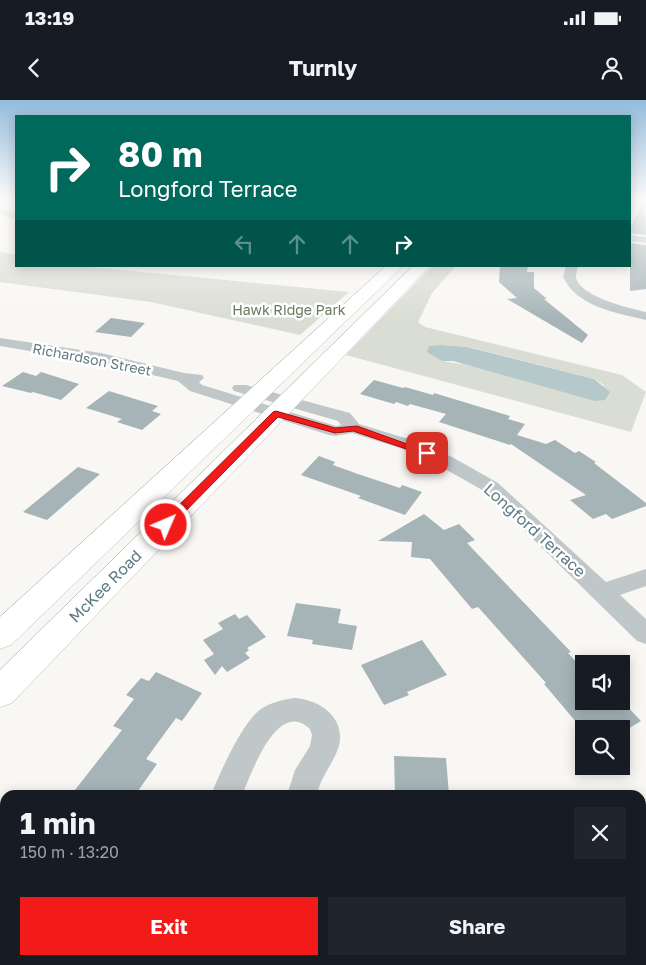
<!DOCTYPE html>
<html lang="en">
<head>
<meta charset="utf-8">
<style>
	:root { --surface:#171b24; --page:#20242c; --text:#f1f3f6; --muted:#9ea1a6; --accent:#f21b1a }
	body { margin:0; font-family:"Golos Text",sans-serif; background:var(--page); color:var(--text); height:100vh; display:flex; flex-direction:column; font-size:19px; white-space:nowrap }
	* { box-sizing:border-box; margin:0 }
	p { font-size:16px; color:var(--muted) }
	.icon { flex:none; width:28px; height:28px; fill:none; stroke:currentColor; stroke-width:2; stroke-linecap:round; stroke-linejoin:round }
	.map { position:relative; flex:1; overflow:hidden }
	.panel { position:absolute; left:0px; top:690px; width:646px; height:175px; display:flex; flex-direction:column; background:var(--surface); border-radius:15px 15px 0 0; box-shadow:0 2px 12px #0003 }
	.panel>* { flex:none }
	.guide { position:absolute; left:15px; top:15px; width:616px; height:152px; border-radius:0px; box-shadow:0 2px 12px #0003; background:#00695c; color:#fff; overflow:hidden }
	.tools { position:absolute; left:575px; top:555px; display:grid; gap:10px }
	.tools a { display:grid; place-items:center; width:55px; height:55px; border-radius:0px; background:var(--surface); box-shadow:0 2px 12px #0003; font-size:25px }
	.pin { position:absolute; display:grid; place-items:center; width:42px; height:42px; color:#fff; margin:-21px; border-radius:10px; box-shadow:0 2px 8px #0006 }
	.me { position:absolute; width:55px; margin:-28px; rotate:45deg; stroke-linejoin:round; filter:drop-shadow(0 0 4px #0008) }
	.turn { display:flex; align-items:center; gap:18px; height:105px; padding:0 20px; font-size:22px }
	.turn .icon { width:65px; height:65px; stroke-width:2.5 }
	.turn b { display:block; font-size:35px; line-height:42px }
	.lanes { display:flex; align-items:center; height:48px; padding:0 20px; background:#0003; justify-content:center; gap:25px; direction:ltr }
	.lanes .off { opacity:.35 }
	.round { display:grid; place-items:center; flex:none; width:52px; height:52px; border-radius:0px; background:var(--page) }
	.headline { display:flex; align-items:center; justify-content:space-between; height:85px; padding:0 20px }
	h1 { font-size:30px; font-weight:700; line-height:38px }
	.primary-button { display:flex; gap:10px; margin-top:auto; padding:10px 20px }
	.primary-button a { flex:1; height:58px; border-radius:0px; background:var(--accent); color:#fff; font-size:20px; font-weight:700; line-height:58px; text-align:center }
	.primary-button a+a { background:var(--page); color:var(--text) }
	.status { display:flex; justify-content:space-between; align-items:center; height:35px; padding:0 25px; background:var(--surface); direction:ltr }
	.status svg { height:14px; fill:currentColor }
	header { display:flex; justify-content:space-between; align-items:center; height:65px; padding:0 20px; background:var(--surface); font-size:22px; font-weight:700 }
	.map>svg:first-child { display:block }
	.green { fill:#d9ddd3; fill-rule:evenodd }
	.water { fill:#b6c9ca }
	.building { fill:#a6b4b7 }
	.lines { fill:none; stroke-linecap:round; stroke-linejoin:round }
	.secondary-casing { stroke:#b2bbbe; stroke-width:1 }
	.street { fill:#c0c7c9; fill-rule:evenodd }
	.secondary { fill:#fff; fill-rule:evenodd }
	.route { fill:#f21b1a; stroke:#9d1211 }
	.labels { text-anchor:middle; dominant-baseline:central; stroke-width:5; stroke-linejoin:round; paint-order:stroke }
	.far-park-label { font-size:14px; fill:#6a795f; stroke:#fff }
	.far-street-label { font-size:14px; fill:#607a82; stroke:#fff }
	.street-label { font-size:16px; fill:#607a82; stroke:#fff }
</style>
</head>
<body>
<div class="status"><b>13:19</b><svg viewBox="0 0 49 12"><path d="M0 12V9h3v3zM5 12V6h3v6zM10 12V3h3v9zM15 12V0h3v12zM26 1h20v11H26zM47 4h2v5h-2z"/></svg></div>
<header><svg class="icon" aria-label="back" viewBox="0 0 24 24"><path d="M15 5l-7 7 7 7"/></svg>Turnly<svg class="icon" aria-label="person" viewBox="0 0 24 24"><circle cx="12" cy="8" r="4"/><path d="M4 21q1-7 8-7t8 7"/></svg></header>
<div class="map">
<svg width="646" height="865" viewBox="0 0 646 865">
	<rect width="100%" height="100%" fill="#f8f7f4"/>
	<!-- green -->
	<path class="green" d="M0 152 16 155V166H81L349 192 300 235 151 202 0 182Z
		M432 166H456L432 193 418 222 425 227 622 275 646 292 631 332 346 255ZM442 245 468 247 524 261 594 279 605 286 442 261Z"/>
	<!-- water -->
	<path class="water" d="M442 245 467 247 594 279 610 292 605 300 595 301 453 261H442L427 252 429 246Z"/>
	<!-- building -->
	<path class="building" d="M645 99 646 135 630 133V128Z
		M630 143 646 145V189L630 191Z
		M500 166H528L527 172H534V188L547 199H544L588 235 582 243 507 199 517 198 499 182Z
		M111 218 145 223 131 237 95 232Z
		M23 272 36 276 41 272 79 284 61 300 33 292 31 293 2 286Z
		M374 280 403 288 405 287 433 295 434 293 510 316 508 319 525 324 517 335 546 344 555 340 575 353 579 351 596 362 594 363 646 403V406L612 419 606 414 593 419 570 400 586 395 511 344 510 345 439 322 446 314 410 304 408 306 396 302 394 304 360 294Z
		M109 291 158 306 152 311 161 314 142 330 117 322 122 319 86 308Z
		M319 356 335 362 333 365 358 374 400 388 402 385 422 392 405 415 358 398 361 396 301 375Z
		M78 367 100 374 47 420 23 412Z
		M424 414 444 430 459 424 475 440 467 443 571 552 568 553 584 570V601H622L641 621 628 629H582L544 584 546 583 478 507 472 509 430 459 411 457 412 442 378 441Z
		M296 503 341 509 338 523 357 526 352 550 312 544 313 540 287 536Z
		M235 514 239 519 247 515 266 537 247 548 249 550 245 553 250 558 227 572 222 566 215 575 204 560 214 554 203 540 223 529 218 523Z
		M422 540 447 575 407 592 409 595 384 605 361 565Z
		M156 572 202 593 182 621 176 618 146 659 157 664 135 695H71L122 630 113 626 134 599 126 595 141 578 149 581Z
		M394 656 446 658 449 695H395Z"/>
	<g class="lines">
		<defs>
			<path id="secondary" d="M386 166H403L11 545 0 549V517Z
				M413 166H430L12 603 0 607V570Z"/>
		</defs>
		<!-- secondary casing -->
		<use href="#secondary" class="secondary-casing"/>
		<!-- street -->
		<path class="street" d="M0 107 16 113V120L0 114Z
			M630 135 646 137V143L630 141Z
			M566 166H578C577 170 576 174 576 178 581 197 629 208 646 212V220C617 213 577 207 563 177Z
			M0 238 101 253 184 273 202 275 204 278 199 282 202 285 336 326 341 325 338 321 234 291 232 288 234 285H246L350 313 359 324 415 341 452 357 498 383 606 482 646 469V486L620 495 646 519V544L637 541 484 391 438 365 403 349 352 333 335 336 329 335 190 291 178 281 101 263 0 246Z
			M294 598C320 599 348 619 338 649 332 665 320 678 317 695H287L295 670 310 646 312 635 310 629C277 597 251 675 242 695H211C220 673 242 622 261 609 272 602 282 600 294 598Z
			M641 835H646V865H628L626 860H641Z
			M105 860H142L140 865H103Z"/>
		<!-- secondary -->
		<use href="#secondary" class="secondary"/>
	</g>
	<!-- sky -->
	<linearGradient id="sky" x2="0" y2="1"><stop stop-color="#94bcdc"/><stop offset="0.45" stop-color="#fcfbfa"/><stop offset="1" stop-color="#fcfbfa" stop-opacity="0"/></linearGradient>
	<rect width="646" height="220" fill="url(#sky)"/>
	<!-- route -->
	<path class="route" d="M276 311 335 328 357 326 432 353 427 356 353 331 335 333 278 317 169 428H162L160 425 162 422 273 312Z"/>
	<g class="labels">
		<!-- far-park labels -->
		<g class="far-park-label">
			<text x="289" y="209">Hawk Ridge Park</text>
		</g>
		<!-- far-street labels -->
		<g class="far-street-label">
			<text transform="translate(92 259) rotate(11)">Richardson Street</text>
		</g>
		<!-- street labels -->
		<g class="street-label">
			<text transform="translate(535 430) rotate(42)">Longford Terrace</text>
			<text transform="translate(105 486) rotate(-45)">McKee Road</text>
		</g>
	</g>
</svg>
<div class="tools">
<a><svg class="icon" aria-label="sound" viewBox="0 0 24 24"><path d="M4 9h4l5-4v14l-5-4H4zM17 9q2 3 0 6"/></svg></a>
<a><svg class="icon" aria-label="search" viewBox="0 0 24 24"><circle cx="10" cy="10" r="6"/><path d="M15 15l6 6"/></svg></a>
</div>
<div class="pin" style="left:427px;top:353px;background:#d93025"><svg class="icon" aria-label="arrive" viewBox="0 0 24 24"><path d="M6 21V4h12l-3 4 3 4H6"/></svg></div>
<svg class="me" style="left:166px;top:425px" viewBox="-20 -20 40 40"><circle r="17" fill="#f21b1a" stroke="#fff" stroke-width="3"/><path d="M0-11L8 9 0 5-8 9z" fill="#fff"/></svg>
<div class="guide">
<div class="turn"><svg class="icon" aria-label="right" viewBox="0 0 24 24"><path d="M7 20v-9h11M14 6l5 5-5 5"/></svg><div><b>80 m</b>Longford Terrace</div></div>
<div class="lanes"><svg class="icon off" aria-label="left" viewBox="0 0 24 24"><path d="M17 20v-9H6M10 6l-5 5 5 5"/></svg><svg class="icon off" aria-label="ahead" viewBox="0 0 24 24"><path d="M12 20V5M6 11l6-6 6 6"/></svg><svg class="icon off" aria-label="ahead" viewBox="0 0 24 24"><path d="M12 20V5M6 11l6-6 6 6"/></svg><svg class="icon" aria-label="right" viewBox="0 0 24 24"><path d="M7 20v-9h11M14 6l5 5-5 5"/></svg></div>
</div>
<section class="panel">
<div class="headline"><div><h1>1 min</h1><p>150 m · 13:20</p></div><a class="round"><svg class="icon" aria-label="close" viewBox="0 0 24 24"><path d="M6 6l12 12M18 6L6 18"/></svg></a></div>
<div class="primary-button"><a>Exit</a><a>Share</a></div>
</section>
</div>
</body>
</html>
